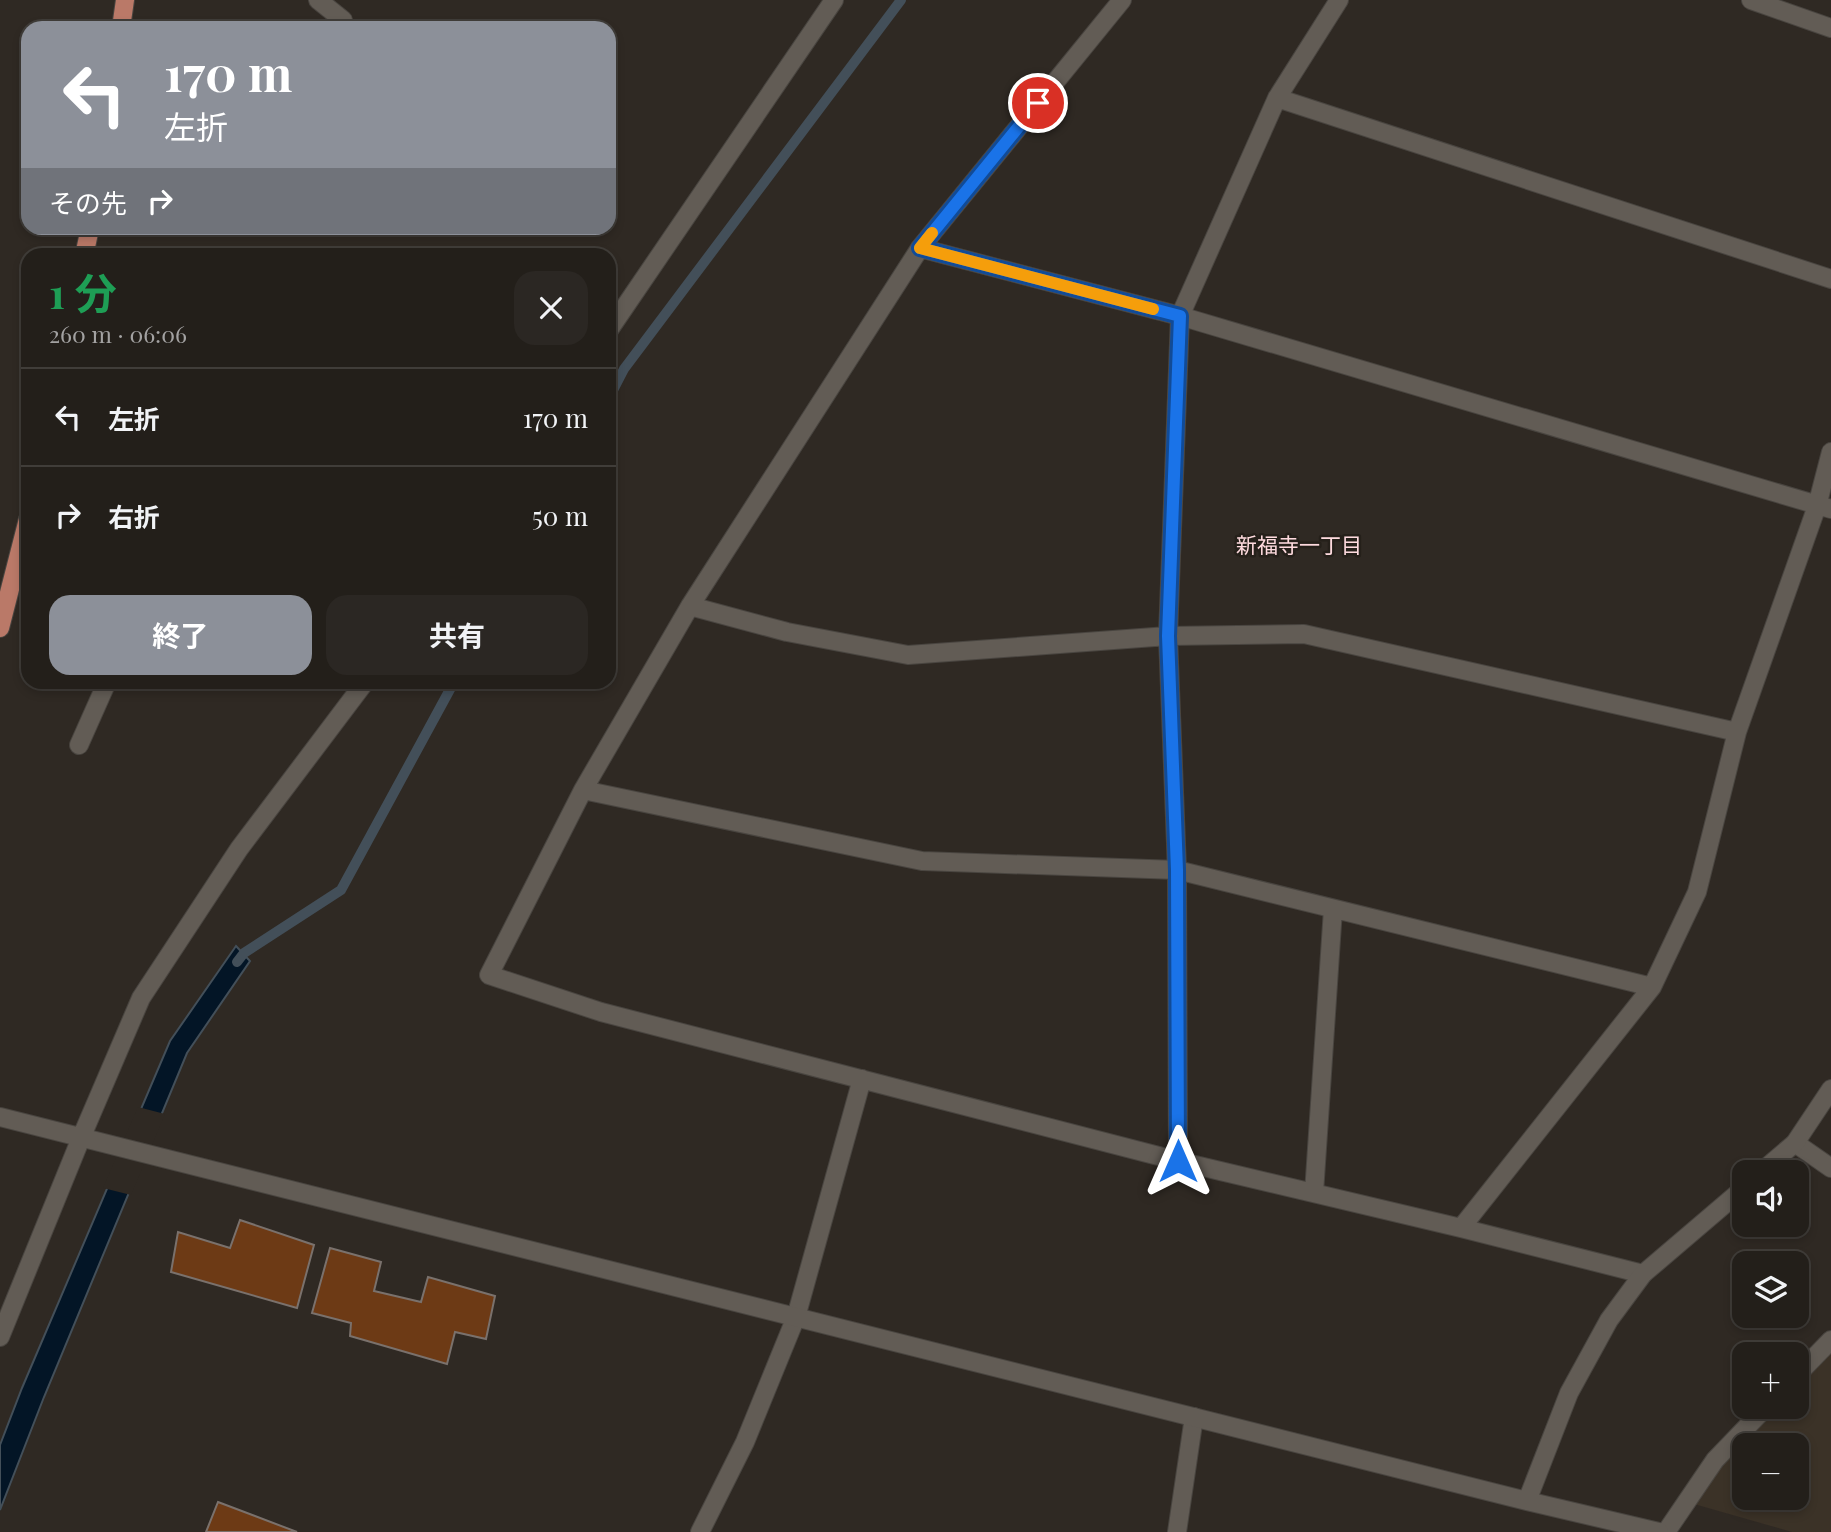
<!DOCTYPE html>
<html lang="ja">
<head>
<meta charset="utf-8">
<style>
	:root { --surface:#231f1a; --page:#2b2723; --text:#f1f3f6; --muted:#a3a2a2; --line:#403d39; --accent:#8c9099 }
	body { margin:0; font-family:"Playfair Display","Noto Sans JP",serif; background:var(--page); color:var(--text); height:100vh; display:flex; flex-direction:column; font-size:26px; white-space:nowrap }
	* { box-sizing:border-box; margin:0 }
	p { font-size:23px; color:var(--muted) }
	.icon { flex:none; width:38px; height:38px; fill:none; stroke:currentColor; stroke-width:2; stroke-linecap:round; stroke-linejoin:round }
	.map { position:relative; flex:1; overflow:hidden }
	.drawer { position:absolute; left:21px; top:248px; width:595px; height:441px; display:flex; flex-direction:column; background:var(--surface); border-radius:21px; box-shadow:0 4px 10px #0003,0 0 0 2px var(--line) }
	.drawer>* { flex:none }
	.hud { position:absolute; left:21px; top:21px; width:595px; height:214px; border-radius:21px; box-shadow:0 4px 10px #0003,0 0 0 2px var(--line); background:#8c9099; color:#fff; overflow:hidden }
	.fabs { position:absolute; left:1732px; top:1160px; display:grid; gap:14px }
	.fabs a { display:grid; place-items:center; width:77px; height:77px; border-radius:14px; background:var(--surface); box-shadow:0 4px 10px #0003,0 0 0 2px var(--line); font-size:35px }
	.pin { position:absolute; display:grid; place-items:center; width:60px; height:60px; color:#fff; margin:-30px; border:4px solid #fff; border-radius:50%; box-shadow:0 2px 7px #0007 }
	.me { position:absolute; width:77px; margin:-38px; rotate:0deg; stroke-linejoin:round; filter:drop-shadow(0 0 5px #0008) }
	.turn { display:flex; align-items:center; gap:24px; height:147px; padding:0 28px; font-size:32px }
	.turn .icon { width:91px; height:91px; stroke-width:2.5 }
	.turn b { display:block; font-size:49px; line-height:60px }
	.then { display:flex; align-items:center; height:66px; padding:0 28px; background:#0003; gap:14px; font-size:26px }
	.round { display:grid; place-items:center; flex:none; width:74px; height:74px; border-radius:21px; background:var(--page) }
	.summary { display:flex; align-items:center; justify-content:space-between; height:119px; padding:0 28px }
	h1 { font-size:42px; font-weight:700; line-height:52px; color:#1e9e55 }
	.primary-button { display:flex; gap:14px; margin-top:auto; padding:14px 28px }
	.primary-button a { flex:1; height:80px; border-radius:21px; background:var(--accent); color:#fff; font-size:28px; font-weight:700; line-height:80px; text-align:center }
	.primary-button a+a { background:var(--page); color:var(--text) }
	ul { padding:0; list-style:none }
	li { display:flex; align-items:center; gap:21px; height:98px; padding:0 28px; border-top:2px solid var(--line) }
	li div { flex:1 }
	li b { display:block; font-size:26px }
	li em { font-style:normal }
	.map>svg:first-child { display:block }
	.built { fill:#3b3227; fill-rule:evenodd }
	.water { fill:#031526; stroke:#434f59; stroke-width:2 }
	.pier { fill:#2f2923 }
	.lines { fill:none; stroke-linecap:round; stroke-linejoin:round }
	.stream { stroke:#434f59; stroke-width:10 }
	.building { fill:#6d3a15; stroke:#7a716c; stroke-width:2 }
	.service-casing { stroke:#494540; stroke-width:20 }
	.minor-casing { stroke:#494540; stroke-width:20 }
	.tertiary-casing { stroke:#494540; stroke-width:20 }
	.primary-casing { stroke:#494540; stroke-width:20 }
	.service { stroke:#625c55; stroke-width:18 }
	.minor { stroke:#625c55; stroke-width:18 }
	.tertiary { stroke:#625c55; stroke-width:18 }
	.primary { stroke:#ba7968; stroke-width:18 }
	.route-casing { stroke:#114b97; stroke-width:18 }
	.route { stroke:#1a73e8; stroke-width:12 }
	.slow { stroke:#f59e0b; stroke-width:12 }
	.labels { text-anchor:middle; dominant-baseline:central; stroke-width:5; stroke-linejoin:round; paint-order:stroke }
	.neighbourhood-label { font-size:21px; fill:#fedade; stroke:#25201a }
</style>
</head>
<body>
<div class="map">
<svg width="1831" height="1532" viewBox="0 0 1831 1532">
	<rect width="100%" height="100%" fill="#2f2923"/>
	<!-- built -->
	<path class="built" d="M1831 1340V1532H1792L1687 1502 1771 1407H1797V1378ZM1745 1446H1797V1498H1745Z"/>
	<!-- water -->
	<path class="water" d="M236 946 250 961 187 1053 44 1397 0 1510V1445L22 1388 170 1041Z"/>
	<!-- pier -->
	<path class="pier" d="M138 1107 165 1114 131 1195 103 1188Z"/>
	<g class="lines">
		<!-- stream -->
		<path class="stream" d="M609 398 624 369 901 0
			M237 962 244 953 341 890 454 682"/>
	</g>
	<!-- building -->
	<path class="building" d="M240 1220 314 1245 297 1308 171 1272 178 1232 230 1248Z
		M330 1248 381 1262 374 1291 421 1302 428 1277 495 1296 486 1339 455 1332 447 1364 350 1336 351 1323 312 1313Z
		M218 1502 297 1532H206Z"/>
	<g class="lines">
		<defs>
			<path id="service" d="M318 0 343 20
				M79 745 107 682"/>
			<path id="minor" d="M1122 0 920 248 690 606 583 790 489 975 601 1012 1178 1161 1461 1228 1643 1274
				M1751 0 1831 28
				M1277 98 1831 279
				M920 248 1180 316 1831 509
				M690 606 787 632 908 655 1168 636 1304 634 1737 732
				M583 790 922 861 1177 870 1652 987
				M1795 1143 1831 1168
				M1178 1161 1177 870 1168 636 1180 316 1277 98 1339 0
				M1314 1193 1333 909
				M1461 1228 1652 987 1697 892 1737 732 1817 506 1831 452
				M1797 1375 1831 1340
				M700 1532 745 1442 796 1317 862 1079
				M1177 1532 1194 1417
				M1666 1532 1715 1460 1766 1407"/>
			<path id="tertiary" d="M609 330 834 0
				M0 1117 1527 1501 1659 1532
				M1761 1172 1795 1143 1831 1089
				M0 1337 81 1138 141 998 239 849 365 682
				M1527 1501 1569 1393 1609 1320 1643 1274 1745 1187"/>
			<path id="primary" d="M121 28 125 0
				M84 256 90 228
				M0 628 28 519"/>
		</defs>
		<!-- service casing -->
		<use href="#service" class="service-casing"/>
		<!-- minor casing -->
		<use href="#minor" class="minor-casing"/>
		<!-- tertiary casing -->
		<use href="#tertiary" class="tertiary-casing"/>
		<!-- primary casing -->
		<use href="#primary" class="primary-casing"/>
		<!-- service -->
		<use href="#service" class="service"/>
		<!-- minor -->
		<use href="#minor" class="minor"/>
		<!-- tertiary -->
		<use href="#tertiary" class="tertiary"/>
		<!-- primary -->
		<use href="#primary" class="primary"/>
	</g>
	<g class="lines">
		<defs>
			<path id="route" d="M1038 103 920 248 1180 316 1168 636 1177 870 1178 1161"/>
		</defs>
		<!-- route casing -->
		<use href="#route" class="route-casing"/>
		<!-- route -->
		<use href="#route" class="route"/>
		<!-- slow -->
		<path class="slow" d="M932 233 920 248 1153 309"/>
	</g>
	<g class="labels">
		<!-- neighbourhood labels -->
		<g class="neighbourhood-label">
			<text x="1299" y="544">新福寺一丁目</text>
		</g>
	</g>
</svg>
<div class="fabs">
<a><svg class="icon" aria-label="sound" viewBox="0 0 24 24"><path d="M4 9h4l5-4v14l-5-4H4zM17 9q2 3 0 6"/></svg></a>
<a><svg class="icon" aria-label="layers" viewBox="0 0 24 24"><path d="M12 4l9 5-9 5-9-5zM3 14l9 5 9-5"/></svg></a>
<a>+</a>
<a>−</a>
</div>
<div class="pin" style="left:1038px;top:103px;background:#d93025"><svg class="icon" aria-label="arrive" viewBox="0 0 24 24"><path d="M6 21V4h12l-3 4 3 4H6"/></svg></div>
<svg class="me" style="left:1178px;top:1161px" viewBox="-20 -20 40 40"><path d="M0-17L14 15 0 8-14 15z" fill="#1a73e8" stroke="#fff" stroke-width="4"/></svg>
<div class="hud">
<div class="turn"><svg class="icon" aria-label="left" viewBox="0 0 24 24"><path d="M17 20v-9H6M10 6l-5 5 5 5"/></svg><div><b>170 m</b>左折</div></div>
<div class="then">その先<svg class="icon" aria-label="right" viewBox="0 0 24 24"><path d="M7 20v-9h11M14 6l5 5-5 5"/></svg></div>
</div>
<section class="drawer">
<div class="summary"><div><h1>1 分</h1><p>260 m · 06:06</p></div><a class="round"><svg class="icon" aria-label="close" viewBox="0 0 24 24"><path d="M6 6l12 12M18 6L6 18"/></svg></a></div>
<ul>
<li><svg class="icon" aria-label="left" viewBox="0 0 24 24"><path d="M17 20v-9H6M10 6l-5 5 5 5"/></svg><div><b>左折</b></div><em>170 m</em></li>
<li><svg class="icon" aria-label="right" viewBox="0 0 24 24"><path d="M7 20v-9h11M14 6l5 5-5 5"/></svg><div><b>右折</b></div><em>50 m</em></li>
</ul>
<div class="primary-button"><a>終了</a><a>共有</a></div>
</section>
</div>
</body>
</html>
